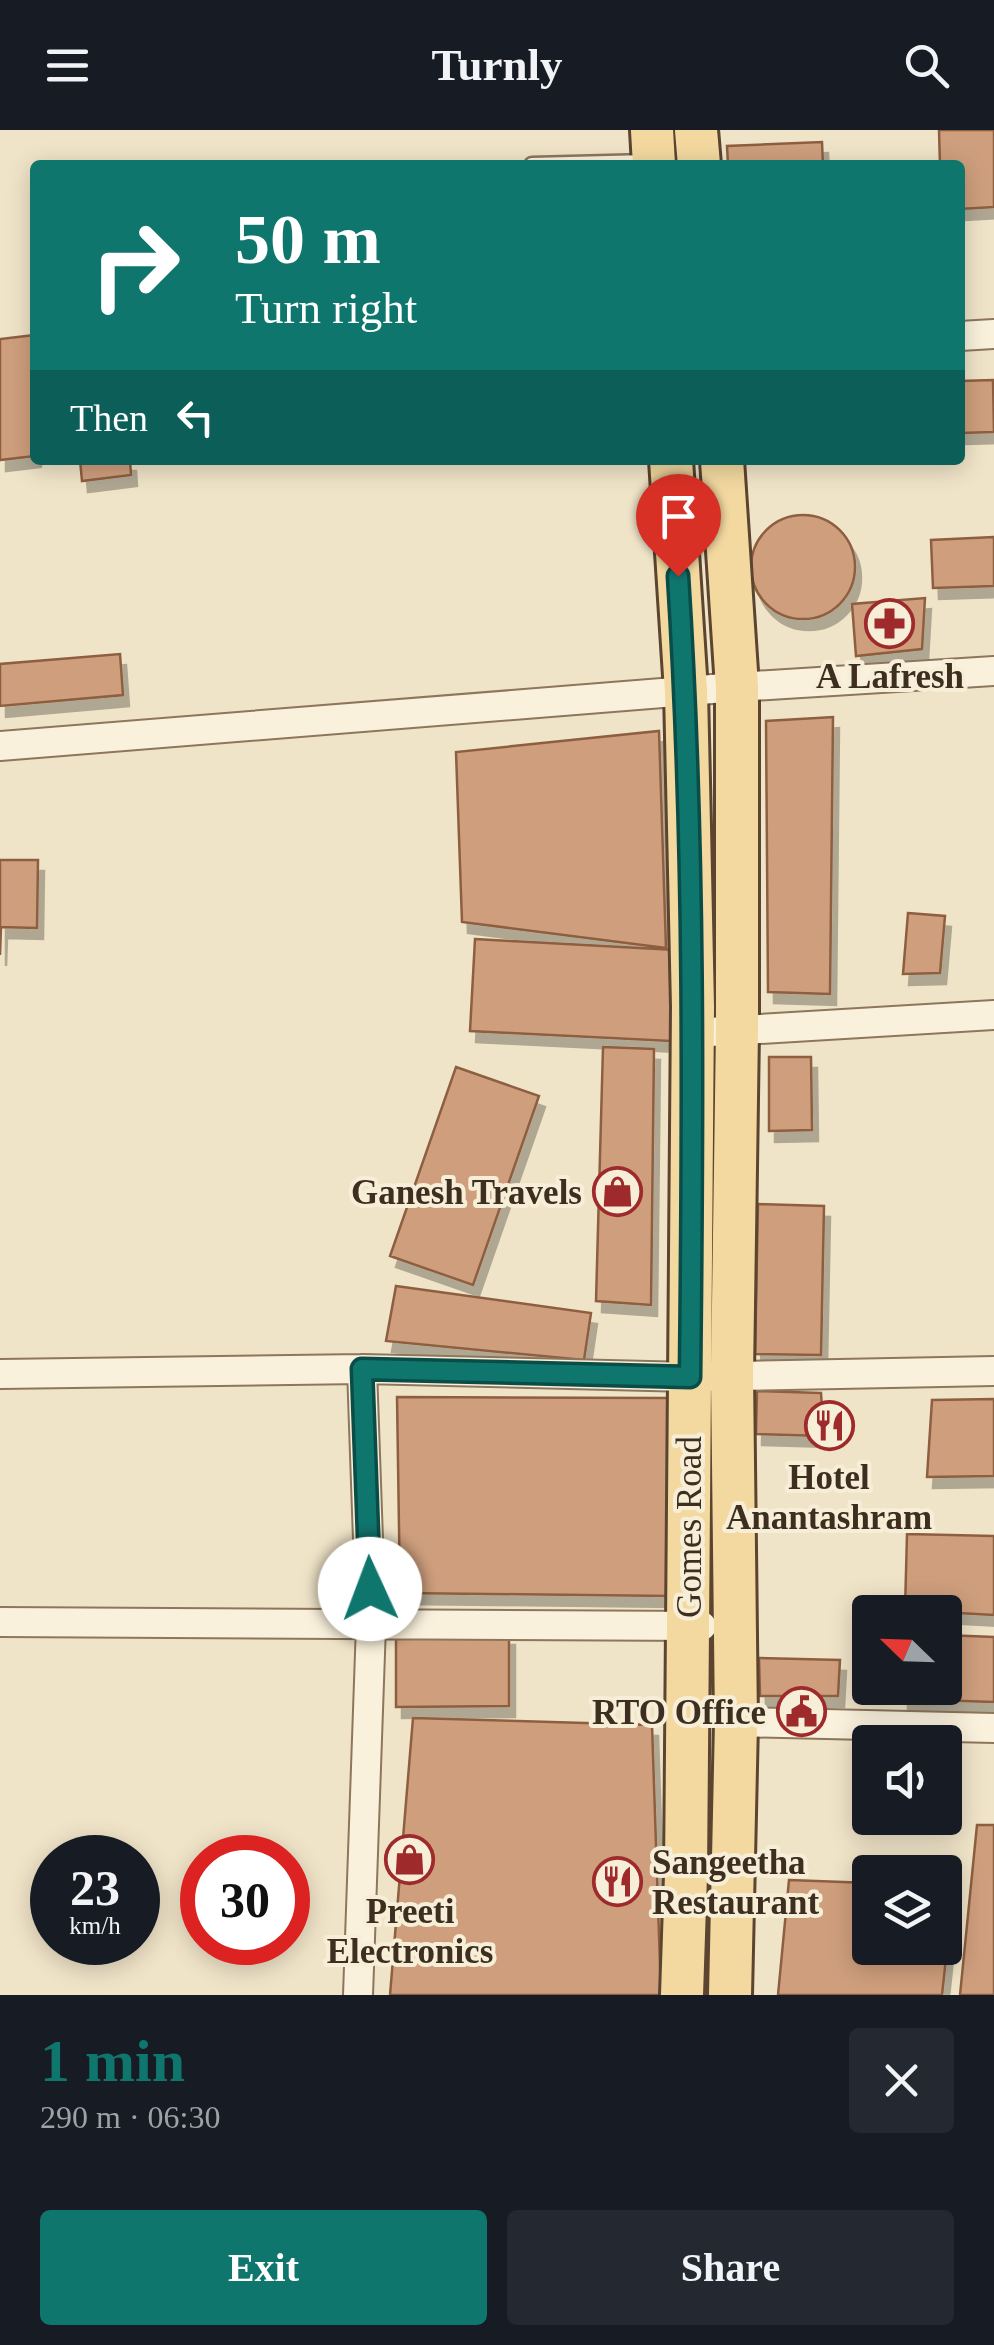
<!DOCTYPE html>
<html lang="en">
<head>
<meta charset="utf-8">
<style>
	:root { --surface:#171b24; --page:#242831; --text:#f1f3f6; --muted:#9ea1a6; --accent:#0f766e }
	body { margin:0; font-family:"Times New Roman",serif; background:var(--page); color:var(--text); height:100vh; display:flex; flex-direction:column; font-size:38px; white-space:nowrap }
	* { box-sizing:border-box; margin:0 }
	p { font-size:32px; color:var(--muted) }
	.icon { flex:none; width:55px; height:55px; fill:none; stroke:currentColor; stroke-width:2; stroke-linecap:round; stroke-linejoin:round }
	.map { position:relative; height:1865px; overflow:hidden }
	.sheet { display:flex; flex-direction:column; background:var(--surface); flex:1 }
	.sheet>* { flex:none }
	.top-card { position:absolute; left:30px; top:30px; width:935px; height:305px; border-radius:10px; box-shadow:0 5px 25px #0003; background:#0f766e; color:#fff; overflow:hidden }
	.needle { width:65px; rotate:293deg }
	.fabs { position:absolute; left:852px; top:1465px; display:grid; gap:20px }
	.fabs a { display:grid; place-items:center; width:110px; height:110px; border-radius:10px; background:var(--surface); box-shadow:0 5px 25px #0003; font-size:50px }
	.speed { position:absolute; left:30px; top:1705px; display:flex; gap:20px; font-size:50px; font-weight:700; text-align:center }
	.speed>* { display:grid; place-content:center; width:130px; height:130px; border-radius:50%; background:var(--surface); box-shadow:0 5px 25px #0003; line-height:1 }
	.speed small { font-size:25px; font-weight:400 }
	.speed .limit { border:15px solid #d22; background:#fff; color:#111 }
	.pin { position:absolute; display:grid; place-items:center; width:85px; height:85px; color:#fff; margin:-102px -42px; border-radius:50% 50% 50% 0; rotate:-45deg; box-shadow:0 0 10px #0007 }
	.pin .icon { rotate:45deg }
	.me { position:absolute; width:110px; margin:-55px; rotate:358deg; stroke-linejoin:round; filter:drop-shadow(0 0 8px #0008) }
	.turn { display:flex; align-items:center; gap:35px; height:210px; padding:0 40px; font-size:45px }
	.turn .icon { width:130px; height:130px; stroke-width:2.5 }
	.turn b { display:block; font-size:70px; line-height:85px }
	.then { display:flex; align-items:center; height:95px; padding:0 40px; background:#0003; gap:20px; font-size:38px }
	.round { display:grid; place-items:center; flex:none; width:105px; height:105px; border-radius:10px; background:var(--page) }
	.summary { display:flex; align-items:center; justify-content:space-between; height:170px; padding:0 40px }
	h1 { font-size:60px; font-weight:600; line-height:75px; color:var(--accent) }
	.cta { display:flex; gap:20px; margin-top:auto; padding:20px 40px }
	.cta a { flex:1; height:115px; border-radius:10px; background:var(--accent); color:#fff; font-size:40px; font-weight:600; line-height:115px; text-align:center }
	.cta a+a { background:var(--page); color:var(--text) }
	header { display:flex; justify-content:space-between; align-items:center; height:130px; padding:0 40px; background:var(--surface); font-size:45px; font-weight:600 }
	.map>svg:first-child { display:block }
	.building { fill:#cf9f7d; stroke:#8d5f41; stroke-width:2.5; filter:url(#shadow) }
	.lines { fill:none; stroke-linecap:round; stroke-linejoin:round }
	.lane-casing { stroke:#8d765c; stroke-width:19 }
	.street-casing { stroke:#8d765c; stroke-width:32 }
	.primary-casing { stroke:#5b4430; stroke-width:48 }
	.lane { stroke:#faf1dc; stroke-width:14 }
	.street { stroke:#faf1dc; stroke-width:28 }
	.primary { stroke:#f3d9a0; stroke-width:42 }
	.route-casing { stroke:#0a4d48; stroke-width:25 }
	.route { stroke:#0f766e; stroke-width:18 }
	.labels { text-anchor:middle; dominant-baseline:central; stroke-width:8; stroke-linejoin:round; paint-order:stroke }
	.poi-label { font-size:35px; font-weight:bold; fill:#3d2e20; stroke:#f7eed8 }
	.street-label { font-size:35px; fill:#3d2e20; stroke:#f7eed8 }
</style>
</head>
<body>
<header><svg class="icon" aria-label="menu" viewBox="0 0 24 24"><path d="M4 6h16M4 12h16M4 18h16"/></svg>Turnly<svg class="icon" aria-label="search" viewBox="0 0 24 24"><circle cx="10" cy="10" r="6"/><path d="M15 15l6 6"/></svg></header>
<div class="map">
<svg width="994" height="1865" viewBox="0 0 994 1865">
	<defs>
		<filter id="shadow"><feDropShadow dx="6" dy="11" stdDeviation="0" flood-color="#0004"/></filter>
	</defs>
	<rect width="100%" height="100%" fill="#f0e4c8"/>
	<!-- building -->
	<path class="building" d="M939 0H994V77L960 79V35H940Z
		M822 12 823 35H728L727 16Z
		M35 205V326L0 330V209Z
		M993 250 994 302 960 303V251Z
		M80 330H130L131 345 82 351Z
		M751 437a52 52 0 1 1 104 0a52 52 0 1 1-104 0Z
		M994 407V456L933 458 931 410Z
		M925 468 922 519 856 526 852 474Z
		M120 524 123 565 0 576V534Z
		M833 587 830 864 768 862 766 591Z
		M659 601 666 818 462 792 456 622Z
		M0 730H38L37 798 1 797 0 825Z
		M908 783 945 786 940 843 903 844Z
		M475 809 676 820 671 911 470 901Z
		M603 917 654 919 651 1175 596 1171Z
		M769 927H811L812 1000 769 1001Z
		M456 937 539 966 473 1155 390 1126Z
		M758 1074 824 1076 821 1225 755 1224Z
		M396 1156 591 1183 584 1230 386 1211Z
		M757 1261 821 1263 824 1306 756 1304Z
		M397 1267 669 1268 670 1466 400 1463Z
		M994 1269V1346L927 1347 932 1270Z
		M907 1404 994 1406V1485L905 1480Z
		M396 1504H509V1576L396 1577Z
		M945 1505 994 1507V1572L902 1569V1558H945Z
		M759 1528 840 1530 838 1566H760Z
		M413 1588 652 1595 661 1865H390Z
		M977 1695H994V1865H960Z
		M789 1750 870 1753V1818H945V1755H954L942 1865H778Z"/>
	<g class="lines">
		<defs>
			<path id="lane" d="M532 35 648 32"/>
			<path id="street" d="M960 206 994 204
				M0 616 737 557 994 541
				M693 903 994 885
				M0 1244 362 1239 690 1247 994 1241
				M0 1492 702 1496
				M736 1592 994 1598
				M358 1865 371 1495 362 1239"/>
			<path id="primary" d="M652 0 654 35
				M696 0 699 35
				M671 330 686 561 693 877 686 1745 682 1865
				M722 330 737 557V900L732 1245 736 1592 730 1865"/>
		</defs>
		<!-- lane casing -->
		<use href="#lane" class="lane-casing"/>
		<!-- street casing -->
		<use href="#street" class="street-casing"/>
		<!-- primary casing -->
		<use href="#primary" class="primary-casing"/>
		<!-- lane -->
		<use href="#lane" class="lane"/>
		<!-- street -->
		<use href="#street" class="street"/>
		<!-- primary -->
		<use href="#primary" class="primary"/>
	</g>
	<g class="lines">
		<defs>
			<path id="route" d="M370 1459 362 1239 690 1247C693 980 695 713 678 446"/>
		</defs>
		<!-- route casing -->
		<use href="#route" class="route-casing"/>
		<!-- route -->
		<use href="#route" class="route"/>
	</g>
	<!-- icons -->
	<defs>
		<symbol id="pharmacy-ring" viewBox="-11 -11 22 22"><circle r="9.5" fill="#f7eed8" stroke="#9e2a2b" stroke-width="1.5"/><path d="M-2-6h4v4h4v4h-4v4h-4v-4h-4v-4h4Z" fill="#9e2a2b"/></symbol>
		<symbol id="shop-ring" viewBox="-11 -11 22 22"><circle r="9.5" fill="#f7eed8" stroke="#9e2a2b" stroke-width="1.5"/><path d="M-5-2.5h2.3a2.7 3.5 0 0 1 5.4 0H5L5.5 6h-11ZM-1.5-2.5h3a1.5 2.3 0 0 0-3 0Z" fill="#9e2a2b"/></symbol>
		<symbol id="restaurant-ring" viewBox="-11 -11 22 22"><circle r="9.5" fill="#f7eed8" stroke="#9e2a2b" stroke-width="1.5"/><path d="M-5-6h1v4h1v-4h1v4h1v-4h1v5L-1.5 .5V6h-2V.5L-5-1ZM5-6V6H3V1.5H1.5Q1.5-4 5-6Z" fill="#9e2a2b"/></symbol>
		<symbol id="civic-ring" viewBox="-11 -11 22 22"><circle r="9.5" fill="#f7eed8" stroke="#9e2a2b" stroke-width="1.5"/><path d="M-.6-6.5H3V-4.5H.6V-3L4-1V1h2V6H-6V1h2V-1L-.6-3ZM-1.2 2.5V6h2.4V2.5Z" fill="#9e2a2b"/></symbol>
	</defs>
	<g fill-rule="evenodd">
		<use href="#pharmacy-ring" x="862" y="466" width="55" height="55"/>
		<use href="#shop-ring" x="590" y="1034" width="55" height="55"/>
		<use href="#restaurant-ring" x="802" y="1268" width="55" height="55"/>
		<use href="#civic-ring" x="774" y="1554" width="55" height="55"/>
		<use href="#shop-ring" x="382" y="1702" width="55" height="55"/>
		<use href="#restaurant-ring" x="590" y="1724" width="55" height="55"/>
	</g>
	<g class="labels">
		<!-- poi labels -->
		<g class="poi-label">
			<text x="890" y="546">A Lafresh</text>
			<text x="582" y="1062" text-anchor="end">Ganesh Travels</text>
			<text x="829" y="1347">Hotel<tspan x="829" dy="40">Anantashram</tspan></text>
			<text x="766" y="1582" text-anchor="end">RTO Office</text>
			<text x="652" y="1732" text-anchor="start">Sangeetha<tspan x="652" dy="40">Restaurant</tspan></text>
			<text x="410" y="1781">Preeti<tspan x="410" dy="40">Electronics</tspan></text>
		</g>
		<!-- street labels -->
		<g class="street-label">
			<text transform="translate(689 1397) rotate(-90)">Gomes Road</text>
		</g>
	</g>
</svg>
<div class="fabs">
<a><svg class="needle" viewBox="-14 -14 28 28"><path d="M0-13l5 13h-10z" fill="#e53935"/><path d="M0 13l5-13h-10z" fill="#9ea1a6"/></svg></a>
<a><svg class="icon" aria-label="sound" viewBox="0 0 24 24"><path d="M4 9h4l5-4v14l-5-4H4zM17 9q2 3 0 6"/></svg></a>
<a><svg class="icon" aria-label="layers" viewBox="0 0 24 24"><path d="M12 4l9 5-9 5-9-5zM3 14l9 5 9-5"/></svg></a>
</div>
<div class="speed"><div>23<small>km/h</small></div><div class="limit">30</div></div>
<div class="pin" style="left:678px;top:446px;background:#d93025"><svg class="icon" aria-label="arrive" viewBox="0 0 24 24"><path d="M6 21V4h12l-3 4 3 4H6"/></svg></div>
<svg class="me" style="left:370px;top:1459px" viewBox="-20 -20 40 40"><circle r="19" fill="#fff"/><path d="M0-13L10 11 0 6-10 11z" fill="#0f766e"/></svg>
<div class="top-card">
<div class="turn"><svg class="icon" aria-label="right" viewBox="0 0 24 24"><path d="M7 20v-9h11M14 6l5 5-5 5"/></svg><div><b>50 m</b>Turn right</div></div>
<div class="then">Then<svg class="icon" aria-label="left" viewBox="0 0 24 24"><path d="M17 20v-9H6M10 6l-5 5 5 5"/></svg></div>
</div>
</div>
<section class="sheet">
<div class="summary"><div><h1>1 min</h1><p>290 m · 06:30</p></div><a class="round"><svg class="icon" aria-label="close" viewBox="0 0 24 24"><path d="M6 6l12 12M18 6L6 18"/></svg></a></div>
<div class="cta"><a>Exit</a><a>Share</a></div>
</section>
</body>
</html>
